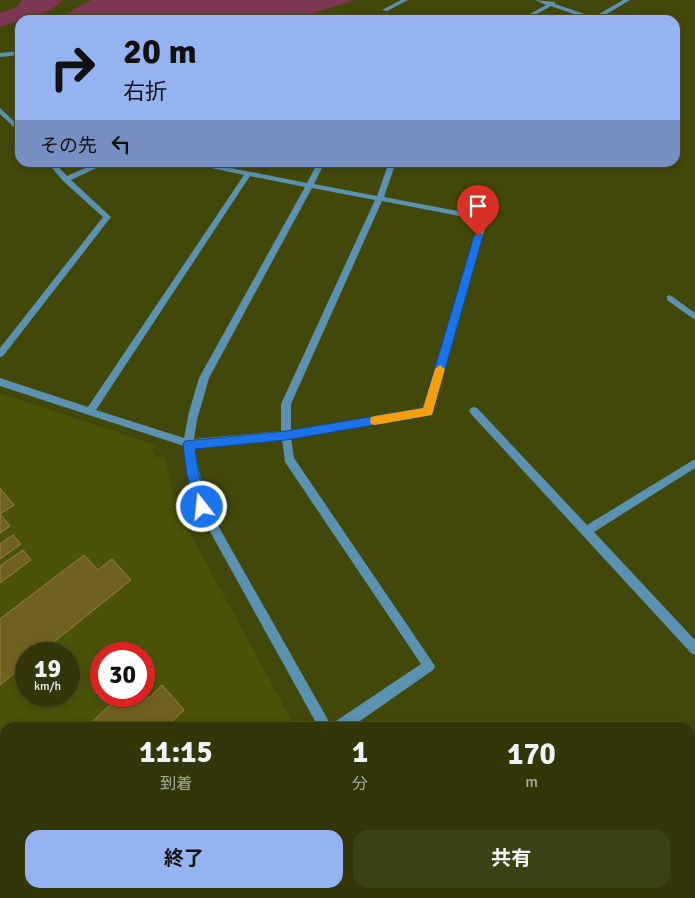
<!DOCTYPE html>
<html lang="ja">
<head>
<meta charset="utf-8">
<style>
	:root { --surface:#323608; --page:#3d4116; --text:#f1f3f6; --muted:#a8ab9c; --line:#4d5029; --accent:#95b2f1 }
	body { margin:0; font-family:Signika,"Noto Sans JP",sans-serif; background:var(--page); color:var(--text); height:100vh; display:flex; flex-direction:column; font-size:19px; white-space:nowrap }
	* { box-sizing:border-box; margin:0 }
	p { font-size:16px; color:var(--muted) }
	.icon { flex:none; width:28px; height:28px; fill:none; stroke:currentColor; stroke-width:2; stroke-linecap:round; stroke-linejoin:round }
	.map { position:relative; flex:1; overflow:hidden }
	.sheet { position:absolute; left:0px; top:722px; width:695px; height:176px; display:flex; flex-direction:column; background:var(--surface); border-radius:15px 15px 0 0; box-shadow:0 2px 8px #0003,0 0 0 1px var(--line) }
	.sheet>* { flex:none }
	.guide { position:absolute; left:15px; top:15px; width:665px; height:152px; border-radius:15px; box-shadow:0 2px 8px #0003,0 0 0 1px var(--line); background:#95b2f1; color:#111; overflow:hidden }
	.speed { position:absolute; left:15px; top:642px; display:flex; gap:10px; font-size:25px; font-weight:700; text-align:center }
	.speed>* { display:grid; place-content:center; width:65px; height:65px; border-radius:50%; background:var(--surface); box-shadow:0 2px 8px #0003,0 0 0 1px var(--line); line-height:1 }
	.speed small { font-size:12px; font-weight:400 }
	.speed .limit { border:8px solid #d22; background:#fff; color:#111 }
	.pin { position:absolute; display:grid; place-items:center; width:42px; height:42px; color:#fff; margin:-51px -21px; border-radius:50% 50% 50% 0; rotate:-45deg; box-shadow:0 0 5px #0007 }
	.pin .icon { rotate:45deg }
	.me { position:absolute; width:55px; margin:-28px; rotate:344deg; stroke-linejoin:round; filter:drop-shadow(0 0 4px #0008) }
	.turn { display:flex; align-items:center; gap:18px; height:105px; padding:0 25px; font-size:22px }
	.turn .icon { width:65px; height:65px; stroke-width:2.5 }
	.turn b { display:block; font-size:35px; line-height:42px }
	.then { display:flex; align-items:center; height:48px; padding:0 25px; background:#0003; gap:10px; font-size:19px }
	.eta { display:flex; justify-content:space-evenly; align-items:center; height:85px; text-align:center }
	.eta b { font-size:30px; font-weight:700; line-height:35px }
	.cta { display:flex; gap:10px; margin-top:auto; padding:10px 25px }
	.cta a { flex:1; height:58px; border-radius:15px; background:var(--accent); color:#111; font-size:20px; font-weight:700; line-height:58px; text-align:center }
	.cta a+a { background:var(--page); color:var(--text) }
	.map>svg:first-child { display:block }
	.built { fill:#4b5308; fill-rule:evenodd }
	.green { fill:#7e3655 }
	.building { fill:#706120; stroke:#928247 }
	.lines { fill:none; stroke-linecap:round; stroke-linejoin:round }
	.street { fill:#5b92b2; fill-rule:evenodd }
	.route { fill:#1a73e8; stroke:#114b97 }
	.slow { fill:#f59e0b }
</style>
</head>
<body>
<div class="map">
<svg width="695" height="898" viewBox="0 0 695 898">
	<rect width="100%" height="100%" fill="#42480a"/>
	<!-- built -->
	<path class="built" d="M0 393 159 446 152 449 156 458 164 456 174 497 185 524 295 727 5 728V894H385L387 898H0ZM26 654H69V696H26ZM101 654H144V696H101Z"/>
	<!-- green -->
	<path class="green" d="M23 0H63L51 10 0 27V13L15 8Z
		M91 0H355L292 20H62L61 17Z"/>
	<!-- building -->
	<path class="building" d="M0 488 14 505 0 514 10 526 0 533Z
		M13 535 21 544 0 559V544Z
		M23 550 31 560 0 583V566Z
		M84 555 98 570 112 559 131 580 39 654H26V664L0 685V619Z
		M162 685 184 710 165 728H85L120 696H144V692L149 698Z
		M5 798V879L0 883V803Z
		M145 894H175L178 898H141Z"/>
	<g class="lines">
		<!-- street -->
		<path class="street" d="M401 0H408L387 11 382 10Z
			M535 0 555 2V4L594 17 623 0H630L597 20H590L551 6 526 20H519L546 5Z
			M20 51V55L0 57V53Z
			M0 108 20 127V133L0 114Z
			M47 162H54L67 176 99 162H109L71 180 111 217 3 356 0 357V348L103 217 63 181Z
			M183 162H200L307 183 318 162H325L314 184 377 196 389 162H396L384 197 484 216 488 218 431 415 291 438 294 458 435 666 433 670 350 728H319L198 510 189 477 184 446 0 386V378L88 407 244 175ZM250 176 305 187 199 378 189 412 184 438 96 410ZM312 188 375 200 281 404V431L194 439 197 420 209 378ZM382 201 480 220 424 409 291 430V404ZM282 439 285 462 421 664 333 723 332 727 207 506 194 448Z
			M670 295 695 313V320L667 300V296Z
			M474 407 477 408 587 525 695 459V468L594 532 695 640V655L691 653 471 414 469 411 471 408Z
			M414 894H429L430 898H415Z"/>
	</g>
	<!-- route -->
	<path class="route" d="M478 233 483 236 432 415 286 440 195 449 199 475 208 507 207 511 202 512 198 511 187 475 183 444 185 441 286 431 423 408 474 236Z"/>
	<!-- slow -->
	<path class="slow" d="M440 365 445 369 432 415 375 425 371 424 370 421 371 417 375 416 423 408 435 369Z"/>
</svg>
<div class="speed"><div>19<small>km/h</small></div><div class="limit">30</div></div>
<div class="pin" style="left:478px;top:236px;background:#d93025"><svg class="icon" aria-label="arrive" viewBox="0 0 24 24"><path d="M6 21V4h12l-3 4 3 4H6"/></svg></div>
<svg class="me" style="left:202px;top:507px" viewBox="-20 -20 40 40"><circle r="17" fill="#1a73e8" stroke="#fff" stroke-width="3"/><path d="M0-11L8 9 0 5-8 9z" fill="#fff"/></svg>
<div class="guide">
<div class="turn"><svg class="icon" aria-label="right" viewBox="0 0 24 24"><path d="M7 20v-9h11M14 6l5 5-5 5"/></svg><div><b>20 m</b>右折</div></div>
<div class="then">その先<svg class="icon" aria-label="left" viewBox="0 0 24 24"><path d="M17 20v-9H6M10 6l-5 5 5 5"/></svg></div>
</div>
<section class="sheet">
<div class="eta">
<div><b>11:15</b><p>到着</p></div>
<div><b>1</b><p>分</p></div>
<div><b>170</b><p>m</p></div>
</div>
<div class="cta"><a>終了</a><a>共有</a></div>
</section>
</div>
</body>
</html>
